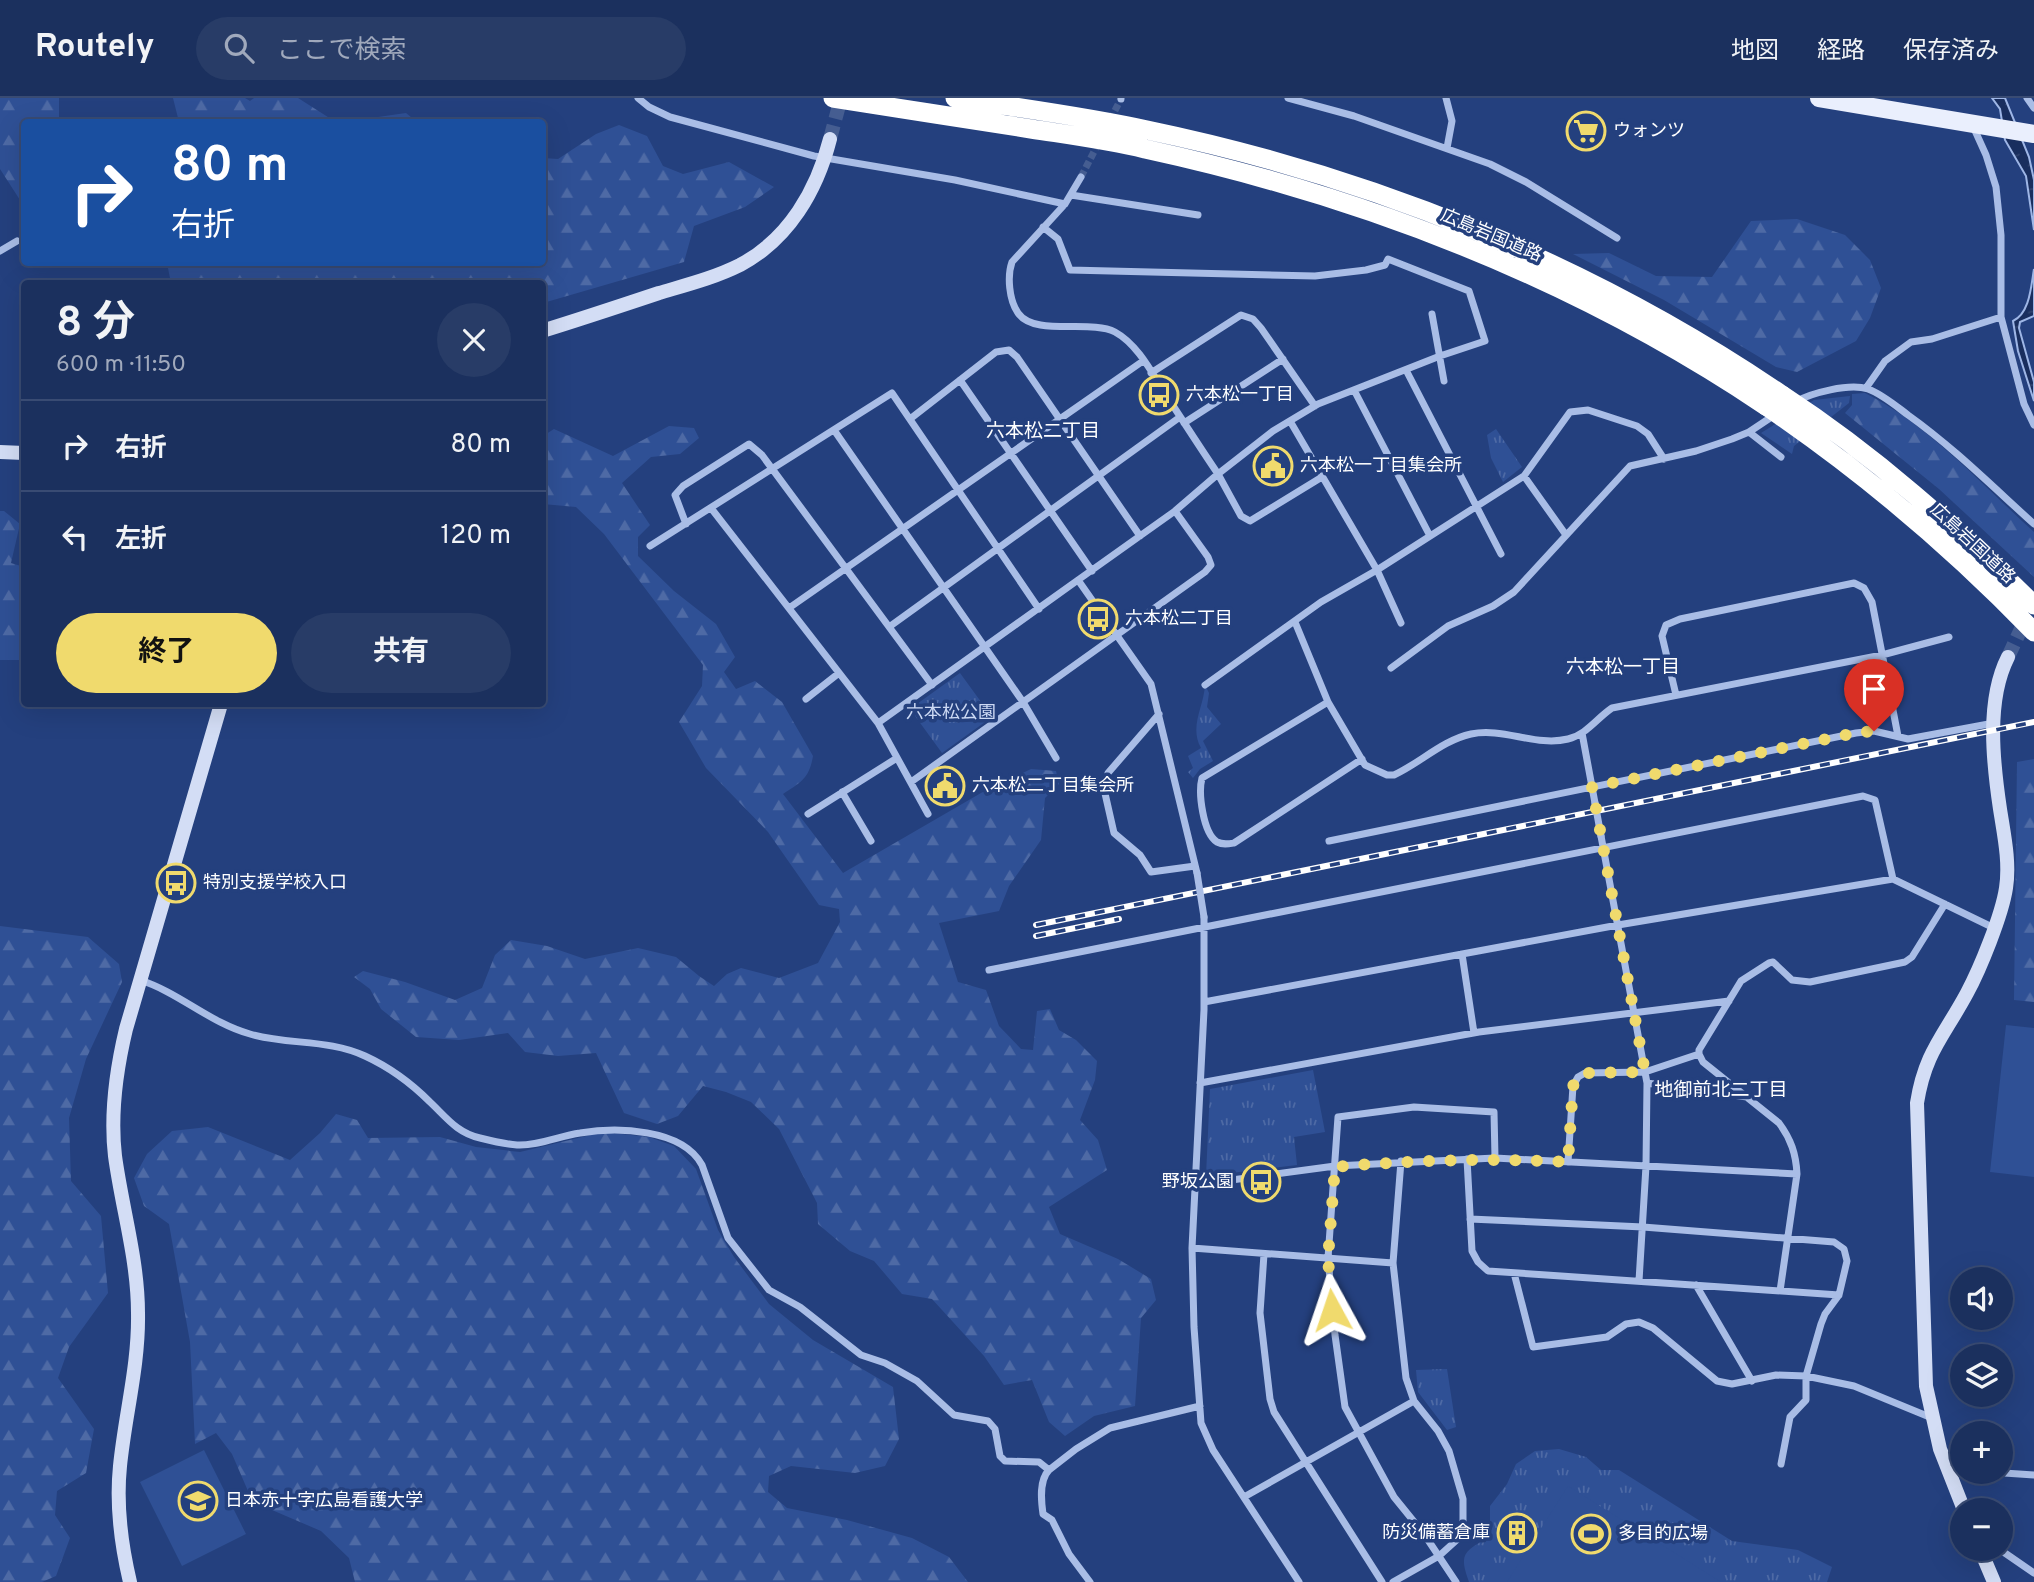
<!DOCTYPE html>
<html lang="ja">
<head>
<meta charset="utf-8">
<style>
	:root { --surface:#1b305e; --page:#283c67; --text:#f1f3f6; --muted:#a0a9bc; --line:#394b73; --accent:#f0da6d }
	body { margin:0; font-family:Overpass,"Noto Sans JP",sans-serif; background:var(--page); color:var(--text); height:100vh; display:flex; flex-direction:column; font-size:26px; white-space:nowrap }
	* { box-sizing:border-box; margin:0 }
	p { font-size:23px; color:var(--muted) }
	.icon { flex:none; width:38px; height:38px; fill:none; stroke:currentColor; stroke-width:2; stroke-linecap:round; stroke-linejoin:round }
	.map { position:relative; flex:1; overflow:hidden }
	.side { position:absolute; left:21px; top:182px; width:525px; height:427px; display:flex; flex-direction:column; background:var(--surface); border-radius:7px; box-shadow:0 7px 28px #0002,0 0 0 2px var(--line) }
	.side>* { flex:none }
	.guide { position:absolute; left:21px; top:21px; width:525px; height:147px; border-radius:7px; box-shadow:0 7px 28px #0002,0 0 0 2px var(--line); background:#1a4fa0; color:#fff; overflow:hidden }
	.fabs { position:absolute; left:1950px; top:1169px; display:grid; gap:14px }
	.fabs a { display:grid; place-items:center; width:63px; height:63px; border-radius:50%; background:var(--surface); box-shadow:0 7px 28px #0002,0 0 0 2px var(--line); font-size:35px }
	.pin { position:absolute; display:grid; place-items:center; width:60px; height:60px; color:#fff; margin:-72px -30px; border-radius:50% 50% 50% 0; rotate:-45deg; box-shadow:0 0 7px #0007 }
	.pin .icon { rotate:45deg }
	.me { position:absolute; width:77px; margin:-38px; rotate:355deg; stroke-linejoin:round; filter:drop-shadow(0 0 5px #0008) }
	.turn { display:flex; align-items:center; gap:24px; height:147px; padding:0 35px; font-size:32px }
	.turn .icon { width:91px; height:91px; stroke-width:2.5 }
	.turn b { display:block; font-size:49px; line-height:60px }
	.round { display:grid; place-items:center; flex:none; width:74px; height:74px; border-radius:37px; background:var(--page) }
	.summary { display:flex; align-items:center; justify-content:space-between; height:119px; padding:0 35px }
	h1 { font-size:42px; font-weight:700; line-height:52px }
	.action { display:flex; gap:14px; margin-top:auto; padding:14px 35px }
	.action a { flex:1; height:80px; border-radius:42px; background:var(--accent); color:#111; font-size:28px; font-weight:700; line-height:80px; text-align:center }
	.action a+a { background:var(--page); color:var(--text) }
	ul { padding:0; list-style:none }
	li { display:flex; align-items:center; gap:21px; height:91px; padding:0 35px; border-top:2px solid var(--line) }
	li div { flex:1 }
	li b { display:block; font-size:26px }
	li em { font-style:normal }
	header { display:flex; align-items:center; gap:42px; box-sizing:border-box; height:98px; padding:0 35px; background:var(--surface); border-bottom:2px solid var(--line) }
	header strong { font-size:33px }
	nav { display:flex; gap:38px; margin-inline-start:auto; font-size:24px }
	.search { width:490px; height:63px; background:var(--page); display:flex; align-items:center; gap:18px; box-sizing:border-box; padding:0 24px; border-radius:38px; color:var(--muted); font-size:26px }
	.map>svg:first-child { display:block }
	.grass { fill:url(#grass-tufts) }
	.forest { fill:url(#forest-firs) }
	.pitch { fill:#2f5095 }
	.water { fill:url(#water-ripples); stroke:#9eb6e6; stroke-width:2 }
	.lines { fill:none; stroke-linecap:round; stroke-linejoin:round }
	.street-tunnel { stroke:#455d91; stroke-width:7; stroke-dasharray:7 3.5; stroke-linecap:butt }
	.secondary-tunnel { stroke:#455d91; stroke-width:14; stroke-dasharray:14 7; stroke-linecap:butt }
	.street { stroke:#a9bde6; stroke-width:7 }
	.secondary { stroke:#d3ddf5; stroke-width:14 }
	.primary { stroke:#eaeffd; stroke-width:18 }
	.highway { stroke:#fff; stroke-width:19 }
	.rail-casing { stroke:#fff; stroke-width:6 }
	.rail { stroke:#24407e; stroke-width:3.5; stroke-dasharray:10; stroke-linecap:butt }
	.street-bridge { stroke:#a9bde6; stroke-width:7 }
	.highway-bridge { stroke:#fff; stroke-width:19 }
	.route { stroke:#f0da6d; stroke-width:12; stroke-dasharray:0 21.6 }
	.labels { text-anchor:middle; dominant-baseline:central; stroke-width:7; stroke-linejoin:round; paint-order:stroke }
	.poi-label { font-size:18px; fill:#fff; stroke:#24407e; text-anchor:start }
	.street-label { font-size:18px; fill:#fff; stroke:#24407e }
	.park-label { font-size:18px; fill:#ccd9f4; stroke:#24407e }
	.neighbourhood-label { font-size:19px; fill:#fff; stroke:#24407e }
</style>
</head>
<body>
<header>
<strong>Routely</strong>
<div class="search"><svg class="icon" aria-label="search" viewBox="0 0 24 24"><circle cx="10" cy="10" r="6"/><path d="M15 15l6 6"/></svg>ここで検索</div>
<nav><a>地図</a><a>経路</a><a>保存済み</a></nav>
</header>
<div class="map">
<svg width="2034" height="1484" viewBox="0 0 2034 1484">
	<defs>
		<pattern id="grass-tufts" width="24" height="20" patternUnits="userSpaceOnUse" patternTransform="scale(1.75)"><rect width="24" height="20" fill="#2f5095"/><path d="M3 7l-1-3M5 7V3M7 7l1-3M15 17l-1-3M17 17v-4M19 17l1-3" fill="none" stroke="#4e6aa5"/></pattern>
		<pattern id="forest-firs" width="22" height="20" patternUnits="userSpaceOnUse" patternTransform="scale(1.75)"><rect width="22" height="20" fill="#2f5095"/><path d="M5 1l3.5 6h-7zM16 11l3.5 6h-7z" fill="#4e6aa5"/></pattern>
		<pattern id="water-ripples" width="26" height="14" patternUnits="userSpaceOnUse" patternTransform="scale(1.75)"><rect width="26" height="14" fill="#192e5e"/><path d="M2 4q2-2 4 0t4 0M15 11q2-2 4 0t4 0" fill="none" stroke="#30436e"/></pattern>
	</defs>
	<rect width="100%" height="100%" fill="#24407e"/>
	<!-- grass -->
	<path class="grass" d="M1850 298 1849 305 1794 348 1792 356 1761 335 1814 302Z
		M1496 331 1522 369 1503 384 1491 360 1487 337Z
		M960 575 992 619 942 655 910 611Z
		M1205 587 1209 595 1207 609 1221 626 1203 643 1213 663 1200 671 1193 680 1188 674 1193 670 1188 658 1201 650C1189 628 1204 609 1205 587Z
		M1313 972 1325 1034 1294 1039 1297 1067 1206 1078 1210 991Z
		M1447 1271 1456 1329 1447 1332 1418 1294 1416 1272Z
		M1559 1351 1586 1359 1601 1372H1619L1732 1443 1798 1452 1832 1469 1827 1484H1469C1458 1454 1465 1454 1490 1438V1408L1507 1386 1516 1366 1535 1353Z"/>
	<!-- forest -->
	<path class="forest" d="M0 0H59V24H24V103L20 102 0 71Z
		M173 0H245L250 3 254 0H298L331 21 371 20 406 15 417 24H179Z
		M619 27 647 38 663 68 683 76 729 64 774 89 745 109 694 128 684 164 543 205 542 186 171 185 167 165 542 164 543 60 558 61 596 36Z
		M1797 121 1845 137 1870 162 1881 190 1870 220 1856 243 1797 274 1776 269 1664 202 1573 156 1609 155 1656 178 1712 179 1751 123Z
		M1865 295C1930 328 1981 386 2034 434V479L1939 391 1845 315 1852 307V296Z
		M669 328 694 330 699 340 680 356 651 359 622 385 650 427 638 439V458L674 493 716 526 735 559 724 574 736 591 755 583 782 604 813 658C809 681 801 684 783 696L843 775 981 695 1031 671 1056 673 1059 686 1045 700 1041 742 1009 788 999 813 939 825 958 884 986 892 999 928 1021 951 1033 952 1037 913 1050 911 1059 932 1076 942 1097 963 1095 982 1080 1022 1098 1042 1107 1072 1049 1109 1060 1136 1118 1161 1151 1181 1156 1202 1141 1220 1135 1308 1094 1318 1065 1338 1049 1324 1032 1282 1004 1287 984 1258 932 1201 902 1196 874 1163 850 1153 818 1126 817 1105 779 1031 751 1004 726 994 703 988 678 1018 657 1026 624 1015 596 955 558 958 525 954 508 935 459 942 416 939 381 911 370 891 354 879 363 873 405 884 455 902 482 890 495 857 511 842 547 848 585 861 638 850 676 859 699 878 714 888 727 876 741 870 779 880 818 865 840 824 839 811 819 807 768 734 706 670 679 624 702 588 703 567 604 436 576 409 543 406V338L554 331 613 358Z
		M0 413H4L20 426 11 465 24 469V562H0Z
		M2034 661V904L2014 902 2017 664Z
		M0 828 88 839 119 866 122 884 86 961 69 1020 71 1083 101 1118 108 1195 69 1249 58 1280 94 1331 86 1375 57 1393 55 1417 70 1440 56 1478 42 1484H0Z
		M336 1016 357 1022 368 1040 440 1039 476 1049 520 1054 603 1034 649 1039 674 1048 696 1071 718 1132 734 1159 769 1206 813 1242 893 1289 899 1341 885 1368 855 1375 791 1368 769 1378 768 1394 787 1410 847 1422 912 1440 949 1459 968 1484H355L349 1460 321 1433 272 1412 248 1393 232 1356 216 1335 195 1346 190 1244 169 1126 144 1108 134 1080 147 1056 172 1033 208 1029 290 1062 320 1035Z"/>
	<!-- pitch -->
	<path class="pitch" d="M2006 927 2034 930V1079L1990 1074Z
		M204 1352 246 1436 182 1468 140 1384Z
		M1568 1388 1721 1484H1507Z"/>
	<!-- water -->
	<path class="water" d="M1992 0H2005L2029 59 2034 82V132L2026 78 2005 42 2000 11Z
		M2034 171V218L2020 224 2019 230 2034 284V303L2018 253 2013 223C2030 215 2031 188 2034 171Z"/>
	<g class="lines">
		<!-- street-tunnel -->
		<path class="street-tunnel" d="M1110 22 1121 1
			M1081 79 1100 42"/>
		<!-- secondary-tunnel -->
		<path class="secondary-tunnel" d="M830 41 841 0
			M2008 559 2027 518"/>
		<!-- street -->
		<path class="street" d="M638 0 649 9 670 19 814 58 955 82 1065 106
			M1288 0 1354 18 1490 66 1526 84 1617 140
			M1446 0 1452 23 1447 50
			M2027 0 2034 10
			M1121 1V0
			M1972 26 1986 57 1996 89 2001 137V219L2024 306 2034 327
			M1081 79 1065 106 1012 164C1007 178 1009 202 1018 215 1035 239 1090 221 1115 234 1139 247 1154 279 1168 300 1185 326 1201 351 1218 376L1175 413 1078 482 1151 586 1197 775
			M1071 97 1198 117
			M1043 129 1058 141 1070 172 1315 178 1366 172 1385 167 1388 161 1469 193 1485 243 1440 258 1318 306 1273 333 1218 376 1241 418 1250 423 1322 379
			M0 153 17 143
			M1432 216 1444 283
			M1406 272 1501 456
			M1151 275 1241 217 1253 221 1261 230 1315 308
			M960 282 1092 473
			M1866 290 1885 263 1911 244 1932 241 2001 219
			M1354 292 1430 438
			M1795 304C1811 295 1849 285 1868 291 1882 296 1896 308 1908 317 1953 349 1993 389 2034 426
			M910 321 996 254 1009 252 1017 259 1140 438
			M1290 323 1377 472 1401 525
			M1184 325 1283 261
			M834 332 1023 604 1056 660
			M1749 334 1781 359
			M1524 378 1566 437
			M711 410 878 625 928 716
			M686 426 675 397 683 388 749 346 762 357 932 587
			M650 448 892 295 1039 511
			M789 510 1143 263
			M1295 524 1328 604 1365 667 1387 677H1394C1420 665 1443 642 1471 636 1503 629 1536 649 1568 641 1586 637 1597 620 1612 610L1882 557 1949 539
			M889 529 1180 319
			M1391 570 1448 528 1493 508 1514 494 1630 368 1696 353 1732 341 1749 334 1776 316
			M1205 587 1321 504 1377 472 1524 378 1570 314 1588 312 1637 328 1648 336 1664 361
			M1676 597 1662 538 1666 527 1680 521 1854 485 1864 490 1872 504 1898 638
			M806 601 839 575
			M1328 604 1202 680C1198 695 1203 735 1217 744 1223 747 1228 746 1234 745L1362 661
			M1159 616 1108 675 1104 691 1114 735 1140 757 1151 774 1195 768
			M878 625 1078 482
			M1582 635 1595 705
			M911 684 1205 474 1211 467 1208 459 1175 413
			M842 694 871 743
			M808 716 897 660
			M1601 738 1647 985 1646 1068 1639 1183
			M1329 743 1856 635 1874 633 1908 641 1994 625
			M1204 819V912L1192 1150 1194 1229 1201 1325 1213 1352 1299 1484
			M1462 856 1474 935
			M989 872 1863 698 1875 702 1893 781
			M140 882C180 895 210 925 250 936 288 947 329 941 365 958 389 969 411 985 430 1004 446 1019 457 1035 480 1040 492 1043 505 1046 517 1047 538 1048 559 1038 580 1035 616 1029 682 1030 702 1067L728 1140 769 1192 800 1209 861 1257 885 1265 917 1283 954 1317 988 1323 995 1331 1000 1358 1005 1363 1039 1364 1049 1372C1039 1382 1041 1402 1043 1416L1052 1422 1069 1456 1090 1484
			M1204 904 1618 827 1893 781 1994 830
			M1200 985 1479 934 1729 903
			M1647 985 1747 999
			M1467 1061 1472 1153 1478 1164 1488 1173 1839 1197
			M1568 1064 1573 988 1578 979 1585 975 1645 974 1699 956
			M1195 1087 1335 1068 1495 1060 1797 1076
			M1470 1121 1643 1129 1834 1144 1844 1151 1847 1163 1839 1197 1825 1216 1821 1226 1806 1278V1302L1790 1319 1781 1366
			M1192 1150 1393 1165
			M1264 1156 1260 1215 1270 1301 1274 1314 1382 1484
			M1514 1175 1533 1249 1607 1239 1626 1226 1639 1224 1653 1230 1717 1283 1732 1286 1776 1277 1806 1278 1854 1288 1932 1320
			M1696 1187 1752 1283
			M1780 1193 1797 1076C1796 1056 1791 1041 1779 1025L1703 964 1699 956V952L1741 883 1769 865 1773 864 1792 882 1810 884 1905 864 1912 859 1945 806
			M1947 1369 1962 1371
			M1049 1372 1076 1351 1110 1330 1200 1308
			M1989 1374 2034 1377
			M1244 1399 1414 1303
			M1993 1451 2002 1453 2034 1475
			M1393 1484 1439 1458 1460 1439 1463 1427V1401L1449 1353 1438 1333 1414 1303 1406 1280 1393 1165 1401 1063
			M1456 1484 1424 1436 1394 1399 1345 1309 1335 1237 1328 1160 1338 1019 1414 1009 1494 1014 1495 1060"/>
		<!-- secondary -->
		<path class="secondary" d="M542 233C581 221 620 208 659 195 686 187 714 180 740 167 789 141 817 92 830 41
			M0 354 24 355
			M1964 1412 1940 1351 1926 1288 1917 1005C1925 954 1944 938 1967 895 1980 871 2002 817 2006 790 2010 764 2004 737 2000 711 1993 664 1986 602 2008 559
			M1980 1451 1994 1484
			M130 1484C121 1446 116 1407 120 1368 125 1317 139 1267 138 1215 138 1162 122 1110 115 1058 110 1015 116 973 126 931L221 606"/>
		<!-- primary -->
		<path class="primary" d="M1819 0 2034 36"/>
		<!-- highway -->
		<path class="highway" d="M833 0C899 10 965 21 1031 31 1069 37 1108 42 1145 51 1366 99 1578 182 1766 308
			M955 0C1019 10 1084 18 1147 32 1373 79 1591 167 1782 297"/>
		<defs>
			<path id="rail" d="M1036 827 2034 624
				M1036 838 1119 821"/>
		</defs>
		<!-- rail casing -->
		<use href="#rail" class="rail-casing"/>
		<!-- rail -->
		<use href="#rail" class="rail"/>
		<!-- street-bridge -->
		<path class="street-bridge" d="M1595 705 1601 738
			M1197 775 1204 819"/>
		<!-- highway-bridge -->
		<path class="highway-bridge" d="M1782 297C1874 357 1956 430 2034 507
			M1766 308C1863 374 1953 450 2034 534"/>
	</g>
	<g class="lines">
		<!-- route -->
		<path class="route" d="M1332 1212 1328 1160 1335 1069C1413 1062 1489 1060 1568 1064L1573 988 1578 979 1585 975 1645 974 1592 689 1856 635 1874 633"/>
	</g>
	<!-- icons -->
	<defs>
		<symbol id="supermarket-ring" viewBox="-11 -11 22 22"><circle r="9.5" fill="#24407e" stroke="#f0da6d" stroke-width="1.5"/><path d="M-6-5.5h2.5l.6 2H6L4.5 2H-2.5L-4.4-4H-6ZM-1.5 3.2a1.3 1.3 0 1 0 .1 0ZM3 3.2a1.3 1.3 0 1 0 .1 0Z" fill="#f0da6d"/></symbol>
		<symbol id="bus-ring" viewBox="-11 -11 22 22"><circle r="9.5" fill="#24407e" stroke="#f0da6d" stroke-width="1.5"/><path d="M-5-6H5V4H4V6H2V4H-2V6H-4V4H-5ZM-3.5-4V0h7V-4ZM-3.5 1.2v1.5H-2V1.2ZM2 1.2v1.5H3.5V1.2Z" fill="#f0da6d"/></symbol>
		<symbol id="civic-ring" viewBox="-11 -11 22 22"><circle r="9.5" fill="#24407e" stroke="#f0da6d" stroke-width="1.5"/><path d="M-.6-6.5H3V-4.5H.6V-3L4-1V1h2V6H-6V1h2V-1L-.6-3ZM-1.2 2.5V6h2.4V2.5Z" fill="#f0da6d"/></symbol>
		<symbol id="university-ring" viewBox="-11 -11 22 22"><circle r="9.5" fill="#24407e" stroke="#f0da6d" stroke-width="1.5"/><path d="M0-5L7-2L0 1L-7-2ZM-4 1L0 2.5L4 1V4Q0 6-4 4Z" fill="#f0da6d"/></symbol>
		<symbol id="building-ring" viewBox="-11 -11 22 22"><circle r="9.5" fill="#24407e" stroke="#f0da6d" stroke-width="1.5"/><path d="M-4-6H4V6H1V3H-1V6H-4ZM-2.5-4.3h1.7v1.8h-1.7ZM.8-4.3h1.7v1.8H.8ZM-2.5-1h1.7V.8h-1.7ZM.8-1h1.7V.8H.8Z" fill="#f0da6d"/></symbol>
		<symbol id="stadium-ring" viewBox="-11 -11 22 22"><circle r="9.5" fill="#24407e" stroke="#f0da6d" stroke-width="1.5"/><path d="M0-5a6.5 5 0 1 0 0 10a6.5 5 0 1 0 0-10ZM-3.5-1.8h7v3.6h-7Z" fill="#f0da6d"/></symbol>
	</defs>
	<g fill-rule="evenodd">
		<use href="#supermarket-ring" x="1564" y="11" width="44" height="44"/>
		<use href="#bus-ring" x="1137" y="275" width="44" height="44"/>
		<use href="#civic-ring" x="1251" y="346" width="44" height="44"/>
		<use href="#bus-ring" x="1076" y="499" width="44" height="44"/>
		<use href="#civic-ring" x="923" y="666" width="44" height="44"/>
		<use href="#bus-ring" x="154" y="763" width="44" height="44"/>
		<use href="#bus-ring" x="1239" y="1062" width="44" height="44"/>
		<use href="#university-ring" x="176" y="1381" width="44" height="44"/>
		<use href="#building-ring" x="1495" y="1413" width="44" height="44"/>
		<use href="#stadium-ring" x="1569" y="1414" width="44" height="44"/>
	</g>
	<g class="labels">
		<!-- poi labels -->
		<g class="poi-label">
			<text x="1613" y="33">ウォンツ</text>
			<text x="1186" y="297">六本松一丁目</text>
			<text x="1300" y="368">六本松一丁目集会所</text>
			<text x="1125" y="521">六本松二丁目</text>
			<text x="972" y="688">六本松二丁目集会所</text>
			<text x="203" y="785">特別支援学校入口</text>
			<text x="1234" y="1084" text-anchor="end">野坂公園</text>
			<text x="225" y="1403">日本赤十字広島看護大学</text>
			<text x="1490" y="1435" text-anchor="end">防災備蓄倉庫</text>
			<text x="1618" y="1436">多目的広場</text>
		</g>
		<!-- street labels -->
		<g class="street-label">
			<text transform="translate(1491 138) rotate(23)">広島岩国道路</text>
			<text transform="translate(1972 446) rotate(43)">広島岩国道路</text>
		</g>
		<!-- park labels -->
		<g class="park-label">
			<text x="951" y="615">六本松公園</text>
		</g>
		<!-- neighbourhood labels -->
		<g class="neighbourhood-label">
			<text x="1043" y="334">六本松二丁目</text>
			<text x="1623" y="570">六本松一丁目</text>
			<text x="1721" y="993">地御前北二丁目</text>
		</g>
	</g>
</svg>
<div class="fabs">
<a><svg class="icon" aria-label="sound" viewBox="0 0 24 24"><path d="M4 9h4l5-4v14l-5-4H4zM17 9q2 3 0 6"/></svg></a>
<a><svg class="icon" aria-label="layers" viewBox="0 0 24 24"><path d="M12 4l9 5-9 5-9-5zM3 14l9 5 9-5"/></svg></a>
<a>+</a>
<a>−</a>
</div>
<div class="pin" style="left:1874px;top:633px;background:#d93025"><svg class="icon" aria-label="arrive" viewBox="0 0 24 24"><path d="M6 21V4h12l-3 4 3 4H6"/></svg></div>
<svg class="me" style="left:1332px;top:1212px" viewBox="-20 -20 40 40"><path d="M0-17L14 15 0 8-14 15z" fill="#f0da6d" stroke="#fff" stroke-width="4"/></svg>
<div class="guide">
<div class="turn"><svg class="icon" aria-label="right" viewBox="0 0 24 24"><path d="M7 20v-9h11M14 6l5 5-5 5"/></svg><div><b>80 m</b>右折</div></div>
</div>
<section class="side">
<div class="summary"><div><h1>8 分</h1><p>600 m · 11:50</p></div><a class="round"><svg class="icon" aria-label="close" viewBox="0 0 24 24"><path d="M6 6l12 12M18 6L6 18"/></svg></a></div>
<ul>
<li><svg class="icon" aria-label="right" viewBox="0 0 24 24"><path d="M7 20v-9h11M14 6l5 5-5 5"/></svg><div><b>右折</b></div><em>80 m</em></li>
<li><svg class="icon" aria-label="left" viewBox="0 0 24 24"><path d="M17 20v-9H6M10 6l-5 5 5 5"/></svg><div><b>左折</b></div><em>120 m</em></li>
</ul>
<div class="action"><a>終了</a><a>共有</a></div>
</section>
</div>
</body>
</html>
